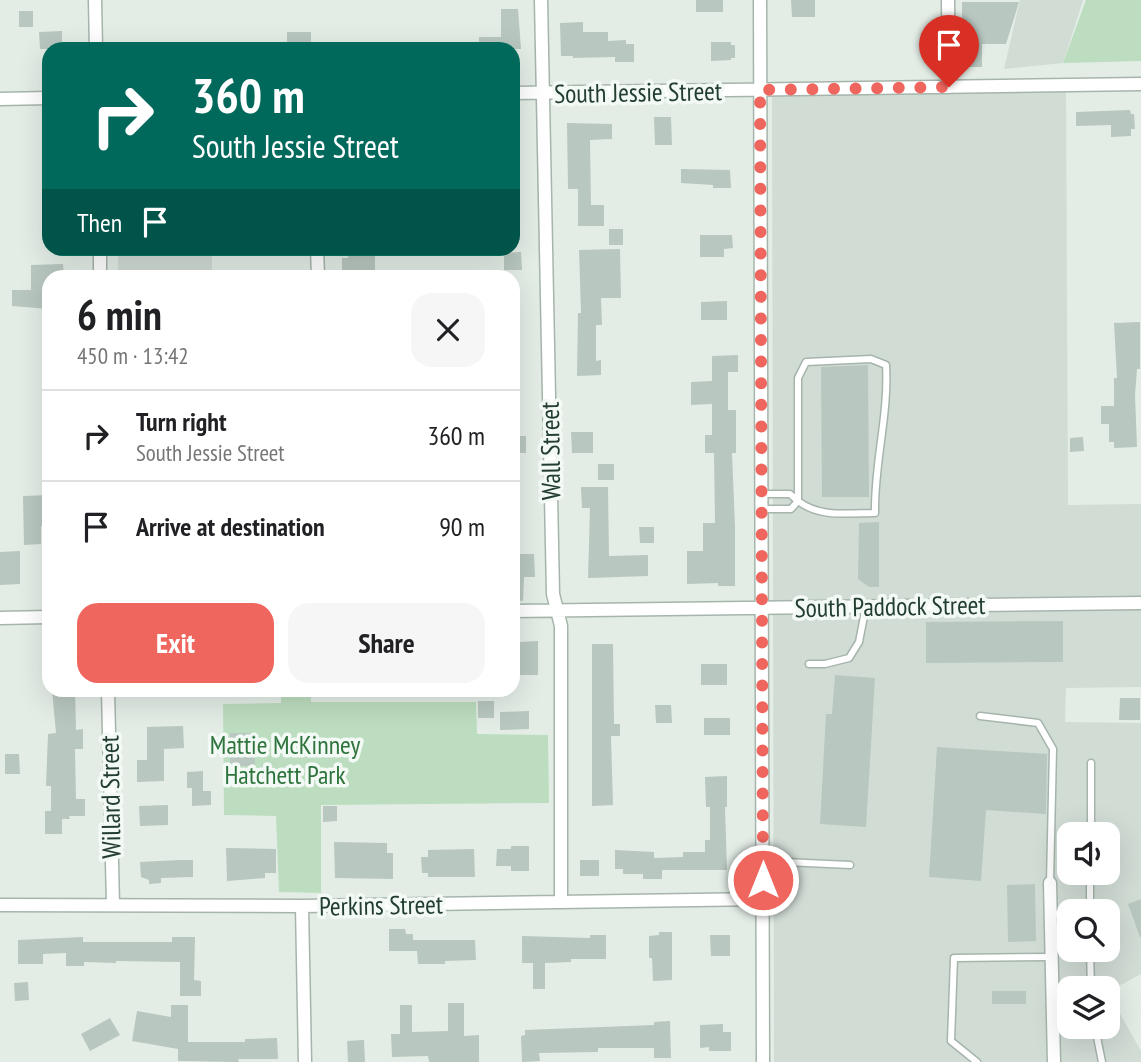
<!DOCTYPE html>
<html lang="en">
<head>
<meta charset="utf-8">
<style>
	:root { --surface:#fff; --page:#f6f6f6; --text:#202124; --muted:#757577; --line:#e0e0e0; --accent:#ef665e }
	body { margin:0; font-family:"PT Sans Narrow",sans-serif; background:var(--page); color:var(--text); height:100vh; display:flex; flex-direction:column; font-size:26px; white-space:nowrap }
	* { box-sizing:border-box; margin:0 }
	p { font-size:23px; color:var(--muted) }
	.icon { flex:none; width:38px; height:38px; fill:none; stroke:currentColor; stroke-width:2; stroke-linecap:round; stroke-linejoin:round }
	.map { position:relative; flex:1; overflow:hidden }
	.drawer { position:absolute; left:42px; top:270px; width:478px; height:427px; display:flex; flex-direction:column; background:var(--surface); border-radius:21px; box-shadow:0 7px 28px #0002 }
	.drawer>* { flex:none }
	.hud { position:absolute; left:42px; top:42px; width:478px; height:214px; border-radius:21px; box-shadow:0 7px 28px #0002; background:#00695c; color:#fff; overflow:hidden }
	.tools { position:absolute; left:1057px; top:822px; display:grid; gap:14px }
	.tools a { display:grid; place-items:center; width:63px; height:63px; border-radius:14px; background:var(--surface); box-shadow:0 7px 28px #0002; font-size:35px }
	.pin { position:absolute; display:grid; place-items:center; width:60px; height:60px; color:#fff; margin:-72px -30px; border-radius:50% 50% 50% 0; rotate:-45deg; box-shadow:0 0 7px #0007 }
	.pin .icon { rotate:45deg }
	.me { position:absolute; width:77px; margin:-38px; rotate:0deg; stroke-linejoin:round; filter:drop-shadow(0 0 5px #0008) }
	.turn { display:flex; align-items:center; gap:24px; height:147px; padding:0 35px; font-size:32px }
	.turn .icon { width:91px; height:91px; stroke-width:2.5 }
	.turn b { display:block; font-size:49px; line-height:60px }
	.then { display:flex; align-items:center; height:66px; padding:0 35px; background:#0003; gap:14px; font-size:26px }
	.round { display:grid; place-items:center; flex:none; width:74px; height:74px; border-radius:21px; background:var(--page) }
	.head { display:flex; align-items:center; justify-content:space-between; height:119px; padding:0 35px }
	h1 { font-size:42px; font-weight:700; line-height:52px }
	.button { display:flex; gap:14px; margin-top:auto; padding:14px 35px }
	.button a { flex:1; height:80px; border-radius:21px; background:var(--accent); color:#fff; font-size:28px; font-weight:700; line-height:80px; text-align:center }
	.button a+a { background:var(--page); color:var(--text) }
	ul { padding:0; list-style:none }
	li { display:flex; align-items:center; gap:21px; height:91px; padding:0 35px; border-top:2px solid var(--line) }
	li div { flex:1 }
	li b { display:block; font-size:26px }
	li em { font-style:normal }
	.map>svg:first-child { display:block }
	.built { fill:#d1dcd5; fill-rule:evenodd }
	.green { fill:#bcddbf }
	.building { fill:#b8c7bf }
	.lines { fill:none; stroke-linecap:round; stroke-linejoin:round }
	.service-casing { stroke:#a6b5ac; stroke-width:9 }
	.minor-casing { stroke:#a6b5ac; stroke-width:15 }
	.service { stroke:#fff; stroke-width:6 }
	.minor { stroke:#fff; stroke-width:12 }
	.route { stroke:#ef665e; stroke-width:12; stroke-dasharray:0 21.6 }
	.labels { text-anchor:middle; dominant-baseline:central; stroke-width:7; stroke-linejoin:round; paint-order:stroke }
	.street-label { font-size:26px; fill:#233e31; stroke:#f3f9f5 }
	.park-label { font-size:26px; fill:#2e743c; stroke:#f3f9f5 }
</style>
</head>
<body>
<div class="map">
<svg width="1141" height="1062" viewBox="0 0 1141 1062">
	<rect width="100%" height="100%" fill="#e3ede6"/>
	<!-- built -->
	<path class="built" d="M1020 0H1083L1063 63 1004 69Z
		M1066 85 1068 505 1141 504V687L1066 688 1065 722 1141 723V974L1108 992 1141 1051V1062H774L772 90ZM1069 835H1108V873H1069ZM1069 912H1108V950H1069ZM1069 989H1108V1027H1069Z
		M212 249V276H118V250Z"/>
	<!-- green -->
	<path class="green" d="M1086 0H1141V61L1063 63Z
		M281 690H311V702H476L477 734 548 735 549 803 321 805V893L279 892 276 816 224 815 223 704 281 703Z"/>
	<!-- building -->
	<path class="building" d="M696 0H723V12H696Z
		M791 0H815V17H792Z
		M962 2H1019L1006 44H982V67H962Z
		M501 9H518L521 49H479V37H501Z
		M19 11H33V27H19Z
		M583 22V32H608V41L626 40V44H634V62H615V57L573 58V56H561L560 23Z
		M62 31V49H40L39 32Z
		M287 32H311V49H287Z
		M711 42H731V45H735V58H731V60L711 61Z
		M1130 110 1131 114H1134L1135 129H1131V136L1111 137V125L1076 126V112Z
		M654 117H671L672 145H655Z
		M567 123 612 124V139L590 140 591 205H604V226H578V189H568Z
		M681 169 730 170 731 188H713V185L681 183Z
		M609 229H623V245H609Z
		M700 235H732L733 248 724 249V257H700Z
		M620 249 621 298H601L602 325H596V361L601 360V375L577 376 578 313H581L579 250Z
		M375 251V270L342 271V258H348V252Z
		M521 252 522 270H504V253Z
		M63 264 64 276H49V309L12 306V290H31V265Z
		M727 301V320H701V302Z
		M1140 322V369H1137L1135 395 1137 447 1114 448V442H1109V424H1101V406H1114V378H1117L1114 323Z
		M738 355V372H728V410H736V453H732L735 526V586H718V583L687 584V551H703V523H715L714 453H705V435H712V404L691 405V382L712 381V356Z
		M868 365 869 497H822L821 367Z
		M571 432H593V453H572Z
		M513 436H526V453H513Z
		M1083 437 1084 451 1070 452V438Z
		M598 464H614V480H598Z
		M581 487H608L609 556 648 555V576L588 578 590 508H582Z
		M49 495V526H41V544L24 545 23 496Z
		M879 522V587H869L858 579 859 523Z
		M639 527H654V543H640Z
		M20 551V584L0 585V552Z
		M513 554H534L535 577H524L523 601 513 600Z
		M1063 621V662L926 663V622Z
		M538 641V675H518V642Z
		M592 644H613L614 724H620V736H611L613 805 592 806Z
		M701 664H727V685H701Z
		M835 675 875 678 866 827 820 824 826 714H832Z
		M52 690H75L76 730 83 729V749H75L76 799H85V816H69L70 819H62V834H45V811H51V786H46L48 734 56 733Z
		M1120 698H1140V720H1119Z
		M478 701H494V718H478Z
		M655 705H671L672 723H656Z
		M529 711V729L500 730V712Z
		M704 718H730V735H704Z
		M183 726 184 748 164 749V781L137 782V760H147V727Z
		M230 733H255V766H230Z
		M937 747 1047 754 1046 814 986 810 981 881 929 877Z
		M5 754H19L20 774H5Z
		M203 771V791H211V805L192 806V788H187V772Z
		M727 776V807H725L727 870H662V879H643V874H623V869H615V850L654 852V858L683 857V852H705V840H710V807H706L705 777Z
		M168 805V825L140 826 139 806Z
		M323 806H337V821L323 822Z
		M334 842 387 843V853H393V879L335 878Z
		M511 846H529V871H511V866H496L497 849H511Z
		M226 848 276 849V873H265V878L227 881Z
		M474 849 475 877H428V873H422L421 857H428V850Z
		M179 860H193V877L161 878V883L149 884V880L141 877 140 862Z
		M580 860H599V876H580Z
		M1035 884 1036 941 1008 942 1007 885Z
		M1141 899V937H1140L1128 904Z
		M389 929H405L406 934H413V940H475L476 960 445 961V964H418L417 951H389Z
		M659 932H672V980L653 981 652 958H649V936L659 935Z
		M590 935H606V959H571V962L545 963V989H533V963H522V936L590 938Z
		M710 935H730V956H711Z
		M83 937V942H172V937H195L194 980 201 981V996H180V962L116 961V963L84 962V966H66V953L43 954V964H18V940Z
		M28 982 29 1000 15 1001 14 983Z
		M992 991H1026V1004H992Z
		M448 1003H464V1036L479 1035V1062H429L428 1056 392 1057 391 1034H400V1005H412V1032L448 1031Z
		M171 1005H188V1042H245V1039L277 1038 278 1059H238L239 1062 178 1061V1049L132 1041 137 1011 171 1017Z
		M110 1018 120 1035 90 1051 81 1034Z
		M670 1021 671 1058H654V1048H598V1052L539 1053 540 1061 522 1062 521 1036 525 1035V1030L654 1025V1022Z
		M723 1024V1032H731V1051H709V1047L700 1048V1025Z
		M364 1040 365 1062H348L347 1041Z"/>
	<g class="lines">
		<defs>
			<path id="service" d="M871 359 886 365C889 415 874 463 875 513 849 513 820 518 798 501V378L806 362Z
				M761 494H790L798 501 791 509H761
				M809 664H825L849 658 859 642 866 606
				M980 716 1038 723 1053 749 1050 883
				M1091 835V763
				M763 861 850 865
				M1090 908V873
				M1051 915 1090 908V912
				M1090 950 1091 989
				M1053 1014 1069 1010
				M1095 1027 1102 1062
				M977 1062 951 1041 954 958 1052 957"/>
			<path id="minor" d="M95 0 96 49
				M541 0 553 594 561 626V902
				M760 0 763 1062
				M948 0 949 87
				M513 93 1141 84
				M0 99 49 98
				M100 248V276
				M317 248 318 276
				M513 611 1141 603
				M0 618 49 617
				M108 690 113 905
				M1050 883 1054 1062
				M0 905 302 906 763 899
				M302 906 305 1062"/>
		</defs>
		<!-- service casing -->
		<use href="#service" class="service-casing"/>
		<!-- minor casing -->
		<use href="#minor" class="minor-casing"/>
		<!-- service -->
		<use href="#service" class="service"/>
		<!-- minor -->
		<use href="#minor" class="minor"/>
	</g>
	<g class="lines">
		<!-- route -->
		<path class="route" d="M763 880 760 90 949 87"/>
	</g>
	<g class="labels">
		<!-- street labels -->
		<g class="street-label">
			<text transform="translate(638 92) rotate(-1)">South Jessie Street</text>
			<text transform="translate(550 451) rotate(-91)">Wall Street</text>
			<text transform="translate(890 606) rotate(-1)">South Paddock Street</text>
			<text transform="translate(110 797) rotate(-91)">Willard Street</text>
			<text transform="translate(381 905) rotate(-1)">Perkins Street</text>
		</g>
		<!-- park labels -->
		<g class="park-label">
			<text x="285" y="744">Mattie McKinney<tspan x="285" dy="30">Hatchett Park</tspan></text>
		</g>
	</g>
</svg>
<div class="tools">
<a><svg class="icon" aria-label="sound" viewBox="0 0 24 24"><path d="M4 9h4l5-4v14l-5-4H4zM17 9q2 3 0 6"/></svg></a>
<a><svg class="icon" aria-label="search" viewBox="0 0 24 24"><circle cx="10" cy="10" r="6"/><path d="M15 15l6 6"/></svg></a>
<a><svg class="icon" aria-label="layers" viewBox="0 0 24 24"><path d="M12 4l9 5-9 5-9-5zM3 14l9 5 9-5"/></svg></a>
</div>
<div class="pin" style="left:949px;top:87px;background:#d93025"><svg class="icon" aria-label="arrive" viewBox="0 0 24 24"><path d="M6 21V4h12l-3 4 3 4H6"/></svg></div>
<svg class="me" style="left:763px;top:880px" viewBox="-20 -20 40 40"><circle r="17" fill="#ef665e" stroke="#fff" stroke-width="3"/><path d="M0-11L8 9 0 5-8 9z" fill="#fff"/></svg>
<div class="hud">
<div class="turn"><svg class="icon" aria-label="right" viewBox="0 0 24 24"><path d="M7 20v-9h11M14 6l5 5-5 5"/></svg><div><b>360 m</b>South Jessie Street</div></div>
<div class="then">Then<svg class="icon" aria-label="arrive" viewBox="0 0 24 24"><path d="M6 21V4h12l-3 4 3 4H6"/></svg></div>
</div>
<section class="drawer">
<div class="head"><div><h1>6 min</h1><p>450 m · 13:42</p></div><a class="round"><svg class="icon" aria-label="close" viewBox="0 0 24 24"><path d="M6 6l12 12M18 6L6 18"/></svg></a></div>
<ul>
<li><svg class="icon" aria-label="right" viewBox="0 0 24 24"><path d="M7 20v-9h11M14 6l5 5-5 5"/></svg><div><b>Turn right</b><p>South Jessie Street</p></div><em>360 m</em></li>
<li><svg class="icon" aria-label="arrive" viewBox="0 0 24 24"><path d="M6 21V4h12l-3 4 3 4H6"/></svg><div><b>Arrive at destination</b></div><em>90 m</em></li>
</ul>
<div class="button"><a>Exit</a><a>Share</a></div>
</section>
</div>
</body>
</html>
